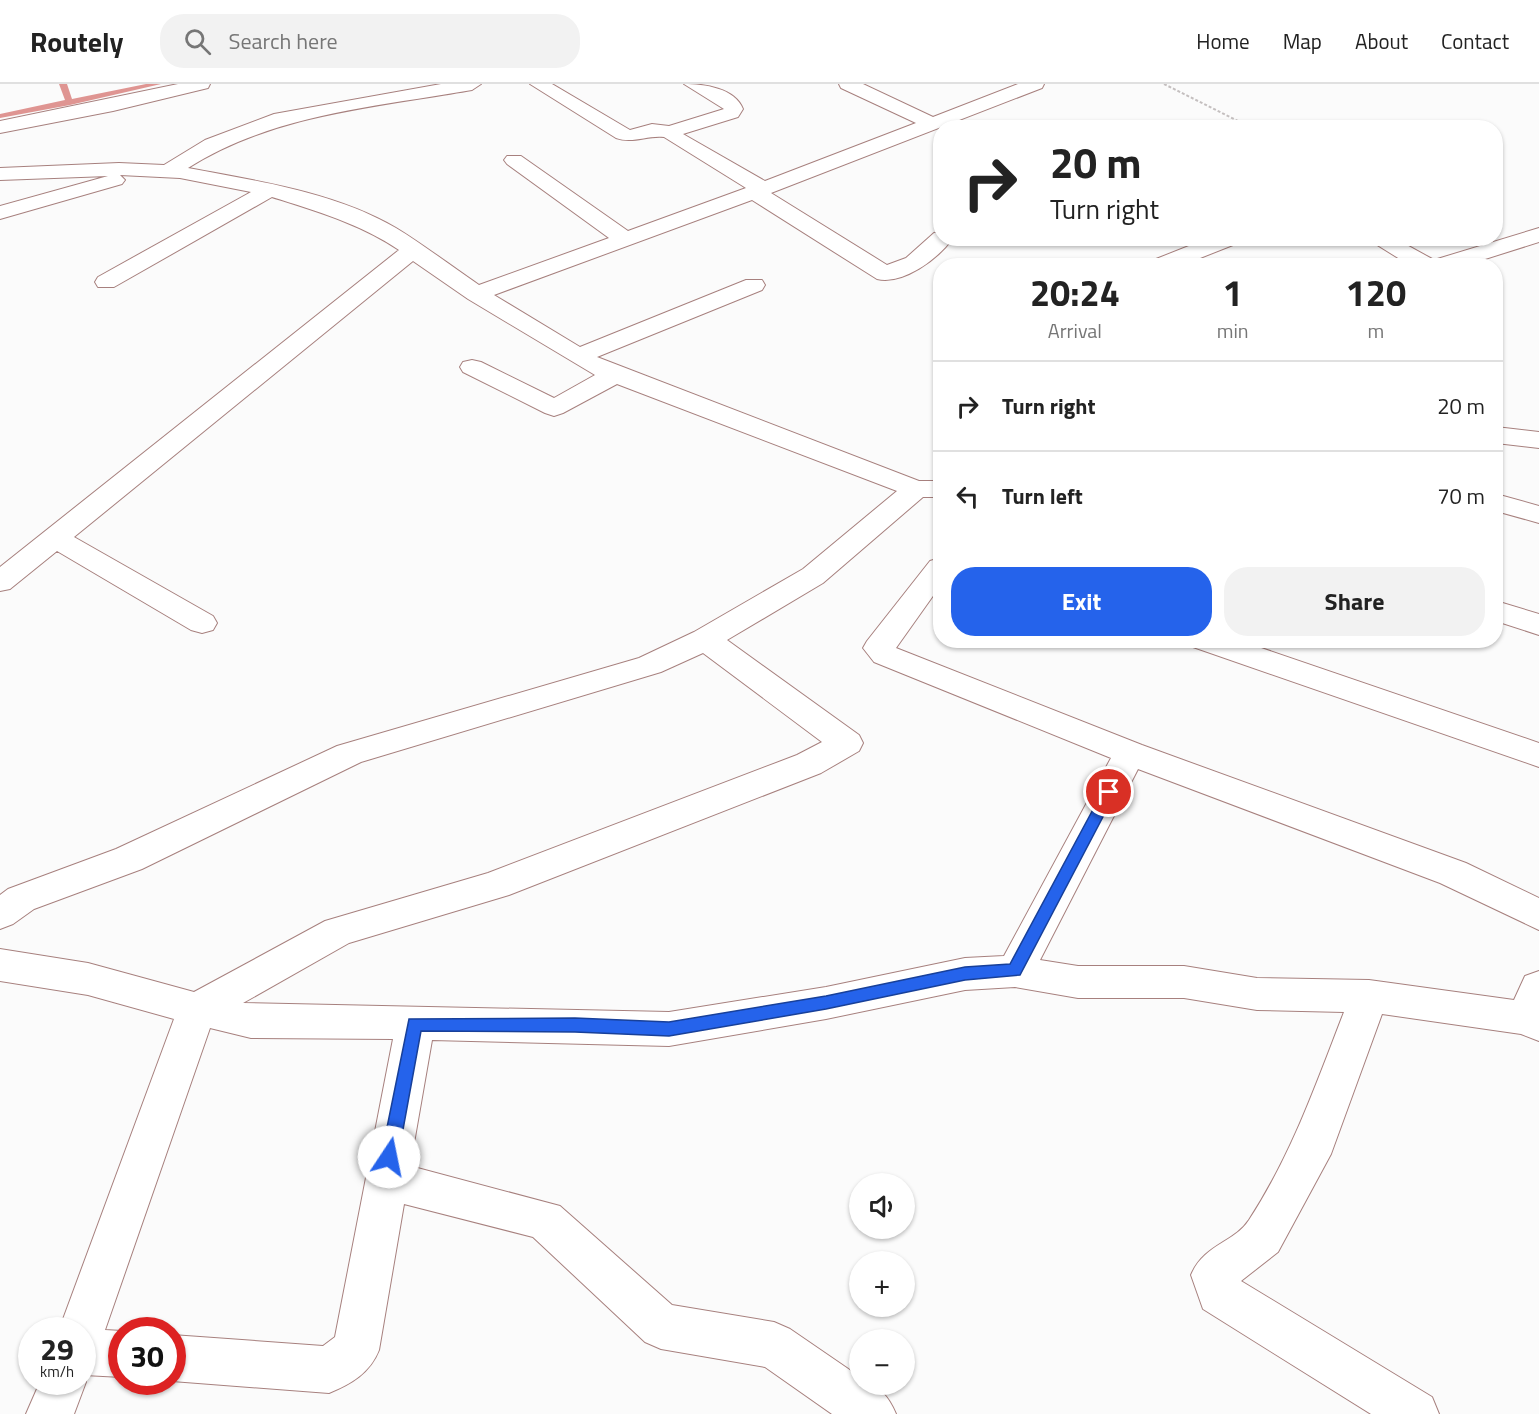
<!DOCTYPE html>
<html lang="en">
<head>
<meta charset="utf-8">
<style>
	:root { --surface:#fff; --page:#f2f2f2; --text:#222; --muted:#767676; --line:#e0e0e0; --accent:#2563eb }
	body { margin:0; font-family:"Titillium Web",sans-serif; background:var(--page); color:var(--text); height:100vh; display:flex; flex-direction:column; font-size:22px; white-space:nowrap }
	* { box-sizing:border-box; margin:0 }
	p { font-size:20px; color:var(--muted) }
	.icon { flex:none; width:33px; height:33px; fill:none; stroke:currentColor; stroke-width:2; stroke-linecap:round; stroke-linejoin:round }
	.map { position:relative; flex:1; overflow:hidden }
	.drawer { position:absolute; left:933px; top:174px; width:570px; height:390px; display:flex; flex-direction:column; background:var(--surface); border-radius:24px; box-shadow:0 2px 4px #0004 }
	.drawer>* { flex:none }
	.banner { position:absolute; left:933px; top:36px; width:570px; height:126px; border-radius:24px; box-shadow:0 2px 4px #0004; background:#fff; color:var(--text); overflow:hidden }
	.fabs { position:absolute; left:849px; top:1089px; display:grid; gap:12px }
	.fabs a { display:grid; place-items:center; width:66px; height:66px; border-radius:50%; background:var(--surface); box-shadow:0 2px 4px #0004; font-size:30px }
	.speed { position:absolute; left:18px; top:1233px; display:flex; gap:12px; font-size:30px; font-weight:700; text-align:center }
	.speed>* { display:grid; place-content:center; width:78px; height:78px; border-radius:50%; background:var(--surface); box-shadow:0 2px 4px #0004; line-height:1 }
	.speed small { font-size:15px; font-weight:400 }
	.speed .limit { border:9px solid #d22; background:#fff; color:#111 }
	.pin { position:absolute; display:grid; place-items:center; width:51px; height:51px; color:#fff; margin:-26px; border:3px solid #fff; border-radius:50%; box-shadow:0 2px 6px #0007 }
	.me { position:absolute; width:66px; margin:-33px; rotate:11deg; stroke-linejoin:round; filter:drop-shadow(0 0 4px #0008) }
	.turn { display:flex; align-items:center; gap:21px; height:126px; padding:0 18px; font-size:27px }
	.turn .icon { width:78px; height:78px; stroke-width:2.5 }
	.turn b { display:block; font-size:42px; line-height:51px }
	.eta { display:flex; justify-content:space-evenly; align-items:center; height:102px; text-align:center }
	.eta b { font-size:36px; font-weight:700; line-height:42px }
	.action { display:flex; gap:12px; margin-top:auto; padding:12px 18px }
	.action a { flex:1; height:69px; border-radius:24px; background:var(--accent); color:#fff; font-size:24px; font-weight:700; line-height:69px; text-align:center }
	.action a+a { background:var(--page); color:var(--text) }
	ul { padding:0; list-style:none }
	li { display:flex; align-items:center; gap:18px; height:90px; padding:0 18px; border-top:2px solid var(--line) }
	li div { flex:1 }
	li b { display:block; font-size:22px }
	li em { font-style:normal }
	header { display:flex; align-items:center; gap:36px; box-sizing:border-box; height:84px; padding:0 30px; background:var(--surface); border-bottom:2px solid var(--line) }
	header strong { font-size:28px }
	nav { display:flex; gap:33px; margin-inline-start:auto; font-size:21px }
	.search { width:420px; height:54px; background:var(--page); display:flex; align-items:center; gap:15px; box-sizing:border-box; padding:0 21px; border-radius:24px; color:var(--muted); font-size:22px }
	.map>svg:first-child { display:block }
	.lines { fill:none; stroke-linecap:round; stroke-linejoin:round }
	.stream { fill:#df9592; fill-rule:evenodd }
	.minor-casing { stroke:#a7807e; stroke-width:2 }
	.path { stroke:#c4bfbf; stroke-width:2; stroke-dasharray:3 2; stroke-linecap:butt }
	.minor { fill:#fff; fill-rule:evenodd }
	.route { fill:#2563eb; stroke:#184099; stroke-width:1.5 }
</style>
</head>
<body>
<header>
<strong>Routely</strong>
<div class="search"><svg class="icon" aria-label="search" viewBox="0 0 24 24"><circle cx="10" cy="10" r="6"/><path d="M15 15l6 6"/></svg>Search here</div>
<nav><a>Home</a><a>Map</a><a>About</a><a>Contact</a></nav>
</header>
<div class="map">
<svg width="1539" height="1330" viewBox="0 0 1539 1330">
	<rect width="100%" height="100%" fill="#fbfbfb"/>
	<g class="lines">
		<!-- stream -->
		<path class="stream" d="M59 0H67L72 15 146 0H161L70 21 0 34V30L65 16Z"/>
		<defs>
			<path id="minor" d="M178 0H210L208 4 113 27 0 49V37Z
				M441 0H481L472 6C375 23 273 30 188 84 257 97 334 108 396 144 424 161 451 182 479 201L609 154 507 80 504 76 507 72H521L628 147 746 104 664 53C647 51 633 60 616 54L530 0H552L630 46 652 40 669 42 724 25 684 0C704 0 735 4 743 25L738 33 683 50 765 97 916 39 841 4 839 0H863L933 33 1018 0H1044L1042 4 771 109 887 181 906 174 934 149 940 148V154H953C938 175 903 201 877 195L752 116 494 211 580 263 746 196H762L765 201 762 206 597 273 919 397H940V413H923L823 499 727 556 859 651 863 659 859 667 821 689 509 811 349 859 243 919 669 928 826 903 965 874 1004 872 1111 674 874 578 863 564 867 557 930 477 940 474V502L896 564 1142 661 1466 779 1539 814V846L1440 799 1138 685 1040 876 1078 882H1184L1257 894 1369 896 1514 916 1525 892 1539 887V957L1521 950 1382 930 1331 1070 1278 1168 1241 1197 1432 1313 1439 1330H1371L1203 1225 1191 1191C1204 1160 1234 1159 1249 1136 1292 1070 1316 1000 1344 928L1257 926 1184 914H1078L1015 903 965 906 826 935 669 962 432 956 410 1082 560 1122 672 1221 774 1238 790 1245 860 1293V1300C879 1300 889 1313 896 1330H832L765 1283 661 1265 645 1258 533 1153 404 1120 379 1266C370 1289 351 1300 329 1309L172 1297V1251L323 1262 335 1253 393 955 251 954 210 944 105 1246 122 1247V1293L84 1291 86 1298 74 1330H26L40 1298H82V1246H59L174 935 88 911 0 897V865L88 879 194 908 325 837 488 789 797 671 822 658 703 569 661 588 361 678 142 785 34 825 13 840 0 845V811L8 805 116 765 337 662 639 574 694 548 803 485 897 407 617 300 563 329 554 332 545 329 463 288 460 283 463 278 472 276 481 278 554 314 595 291 468 215 413 177 74 453 213 532 217 539 213 546 202 549 191 546 57 467 10 505 0 507V483L399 166C361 140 316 127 272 113L114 203H98L95 198 98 193 251 108 180 94 120 91 125 96 122 100 0 135V122L108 92 0 96V84L119 79 164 81 205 56 274 30Z
				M1539 144V158L1463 182H1411L1366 154H1394L1434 176Z
				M1209 154H1241L1238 159 1180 182H1148L1151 177Z
				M1496 343 1539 348V364L1496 359Z
				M1496 410 1539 422V439L1496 427Z
				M1496 517 1539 530V551L1496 537Z
				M1189 556H1238L1539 659V683L1193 563Z"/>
		</defs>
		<!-- minor casing -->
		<use href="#minor" class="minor-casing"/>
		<!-- path -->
		<path class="path" d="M1164 0 1252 44"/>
		<!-- minor -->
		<use href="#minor" class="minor"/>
	</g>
	<!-- route -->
	<path class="route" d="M1109 703 1116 708 1020 891 965 896 826 925 669 952 575 948 421 947 398 1073 395 1079 389 1081 383 1079 381 1073 409 935 575 934 669 938 826 912 965 883 1010 880 1104 705Z"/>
</svg>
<div class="fabs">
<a><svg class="icon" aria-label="sound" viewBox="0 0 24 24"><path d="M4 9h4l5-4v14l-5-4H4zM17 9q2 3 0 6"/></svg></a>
<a>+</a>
<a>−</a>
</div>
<div class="speed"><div>29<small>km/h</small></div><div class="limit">30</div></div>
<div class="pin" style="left:1109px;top:708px;background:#d93025"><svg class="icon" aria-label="arrive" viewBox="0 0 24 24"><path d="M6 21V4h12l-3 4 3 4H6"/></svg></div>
<svg class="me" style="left:389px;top:1073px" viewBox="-20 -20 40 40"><circle r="19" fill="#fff"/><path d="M0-13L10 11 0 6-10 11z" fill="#2563eb"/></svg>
<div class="banner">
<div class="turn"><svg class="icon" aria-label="right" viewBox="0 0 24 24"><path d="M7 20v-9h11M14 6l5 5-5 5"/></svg><div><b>20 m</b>Turn right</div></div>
</div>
<section class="drawer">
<div class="eta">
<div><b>20:24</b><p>Arrival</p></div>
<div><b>1</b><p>min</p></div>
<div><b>120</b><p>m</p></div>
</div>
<ul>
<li><svg class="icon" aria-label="right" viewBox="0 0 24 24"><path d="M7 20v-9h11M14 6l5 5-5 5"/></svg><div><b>Turn right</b></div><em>20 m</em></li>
<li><svg class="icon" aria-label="left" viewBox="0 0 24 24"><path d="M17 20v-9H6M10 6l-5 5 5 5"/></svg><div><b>Turn left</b></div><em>70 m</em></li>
</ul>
<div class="action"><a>Exit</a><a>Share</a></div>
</section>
</div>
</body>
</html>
